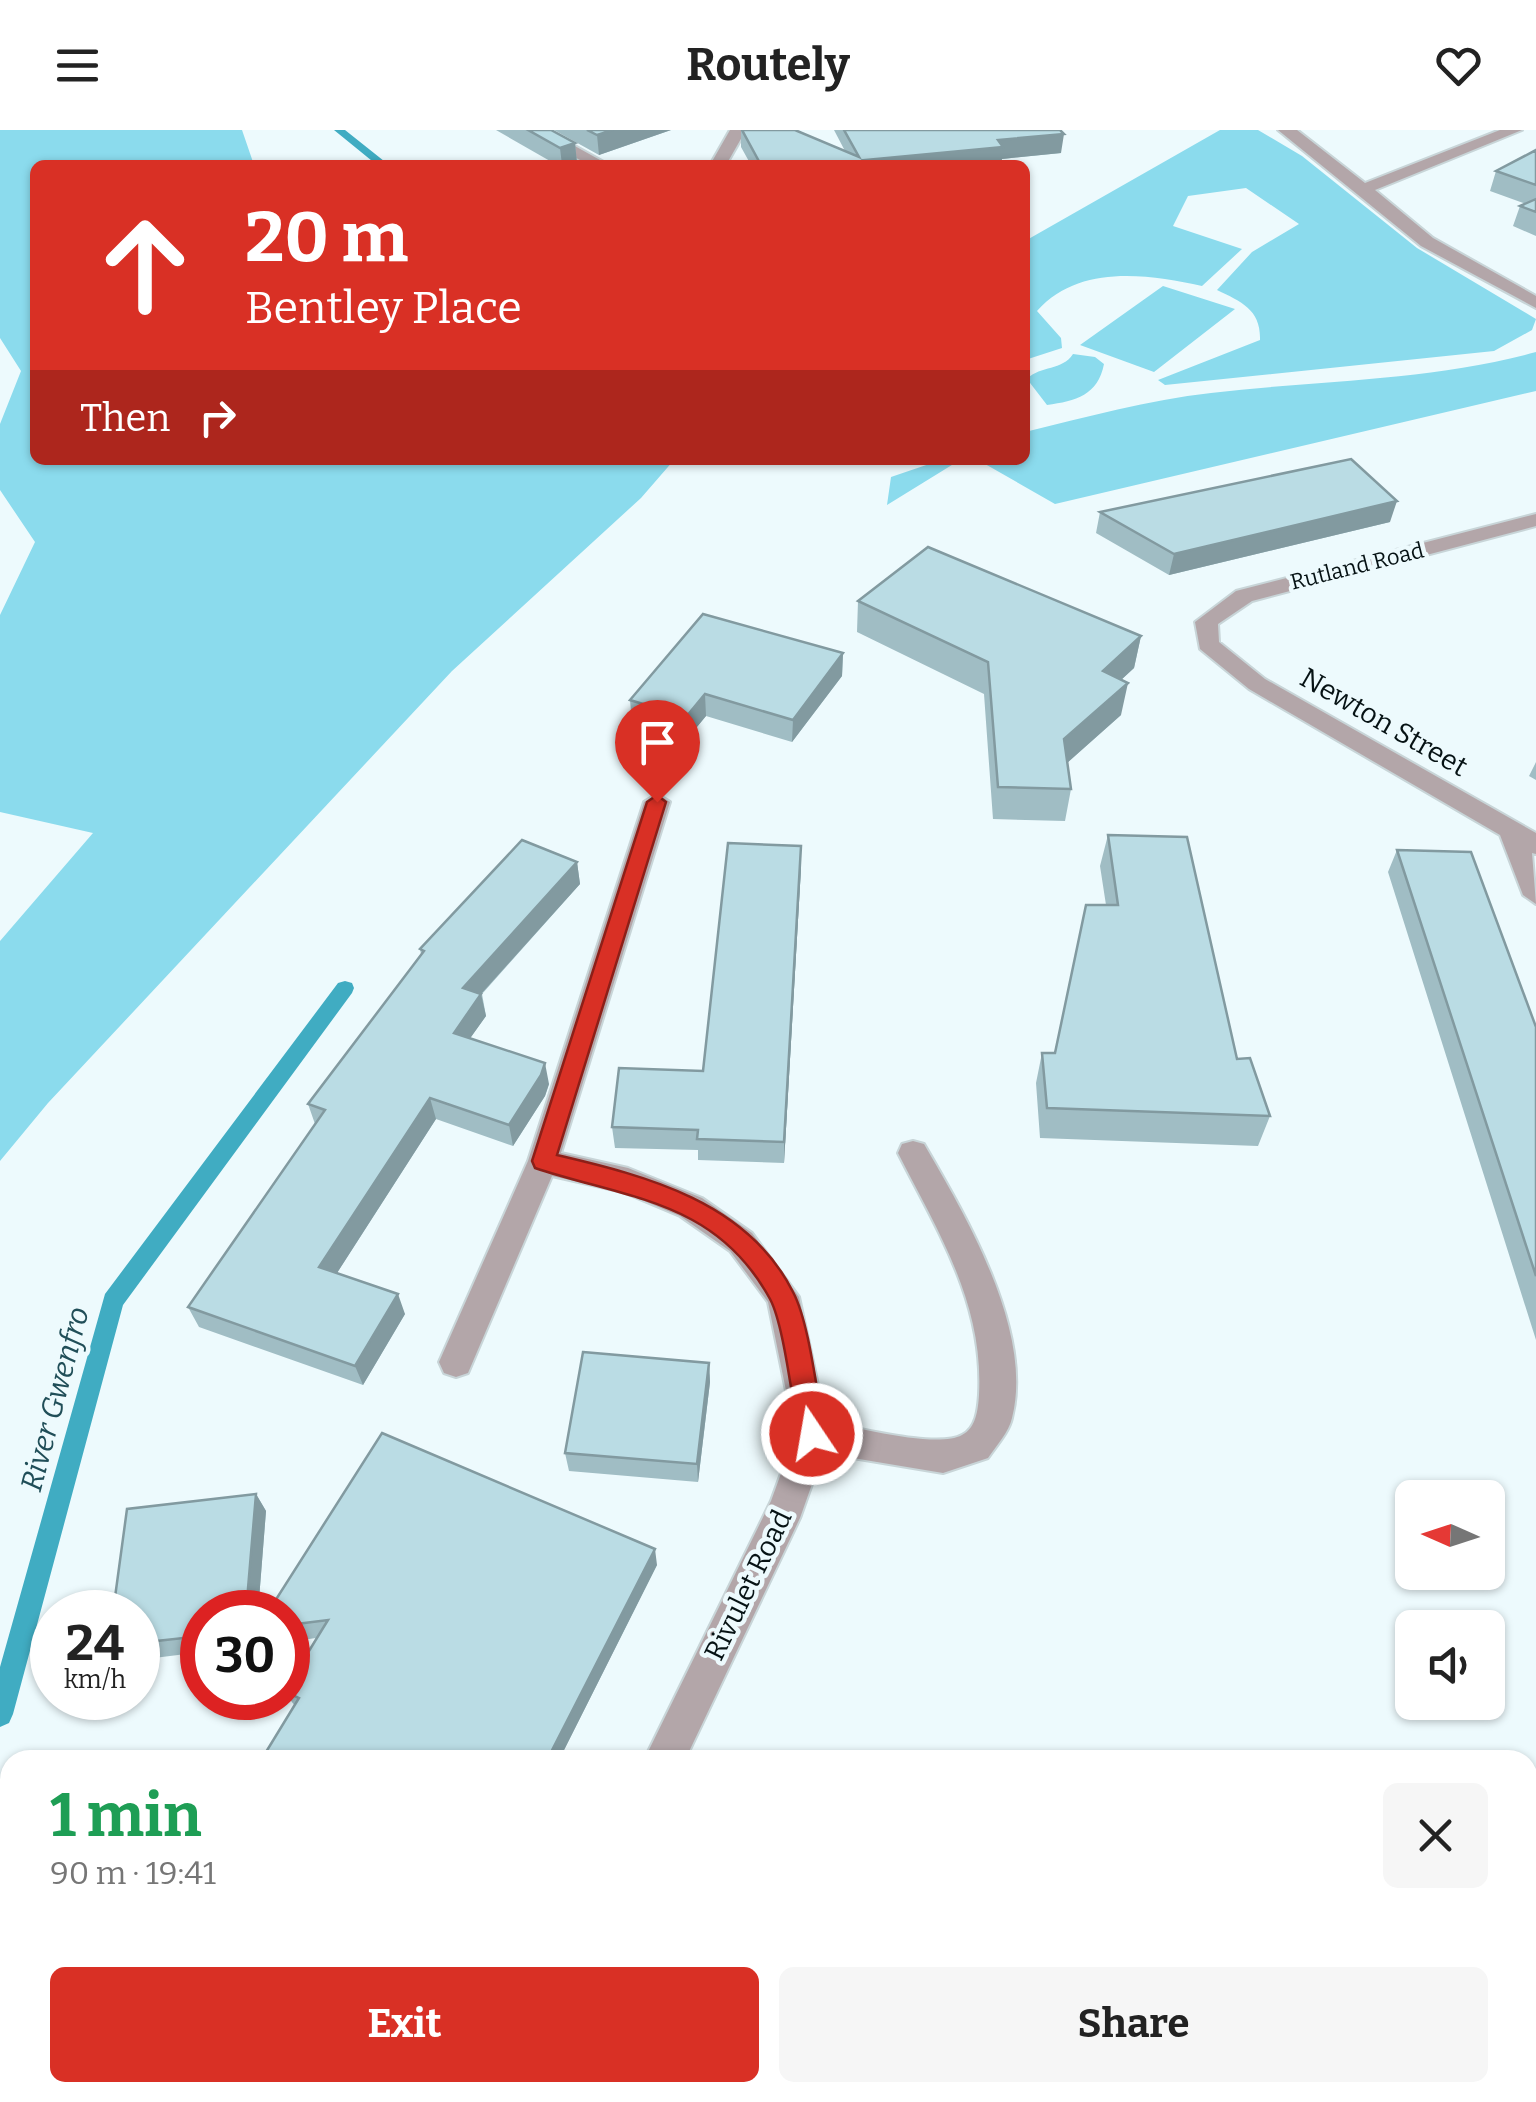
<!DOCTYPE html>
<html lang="en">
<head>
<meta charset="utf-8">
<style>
	:root { --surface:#fff; --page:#f6f6f6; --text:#222; --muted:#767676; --accent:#d93025 }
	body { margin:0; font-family:Bitter,serif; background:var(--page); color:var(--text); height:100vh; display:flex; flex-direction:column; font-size:38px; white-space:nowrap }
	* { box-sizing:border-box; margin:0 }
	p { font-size:32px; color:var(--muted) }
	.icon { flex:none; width:55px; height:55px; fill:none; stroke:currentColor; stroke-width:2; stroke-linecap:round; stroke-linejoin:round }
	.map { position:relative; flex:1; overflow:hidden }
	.side { position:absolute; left:0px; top:1620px; width:1538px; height:352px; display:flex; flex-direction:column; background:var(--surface); border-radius:30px 30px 0 0; box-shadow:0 2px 8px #0004 }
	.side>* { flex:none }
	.banner { position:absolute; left:30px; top:30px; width:1000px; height:305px; border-radius:15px; box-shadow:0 2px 8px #0004; background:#d93025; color:#fff; overflow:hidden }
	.needle { width:65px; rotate:273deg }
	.controls { position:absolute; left:1395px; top:1350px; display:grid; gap:20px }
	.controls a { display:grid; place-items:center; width:110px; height:110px; border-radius:15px; background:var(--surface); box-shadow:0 2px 8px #0004; font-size:50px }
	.speed { position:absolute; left:30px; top:1460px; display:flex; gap:20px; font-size:50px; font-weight:700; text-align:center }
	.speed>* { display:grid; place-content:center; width:130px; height:130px; border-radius:50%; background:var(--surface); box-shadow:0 2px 8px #0004; line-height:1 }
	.speed small { font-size:25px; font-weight:400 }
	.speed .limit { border:15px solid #d22; background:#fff; color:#111 }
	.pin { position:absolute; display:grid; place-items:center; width:85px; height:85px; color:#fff; margin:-102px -42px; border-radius:50% 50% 50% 0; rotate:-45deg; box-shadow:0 0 10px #0007 }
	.pin .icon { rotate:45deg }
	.me { position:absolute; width:110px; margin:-55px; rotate:348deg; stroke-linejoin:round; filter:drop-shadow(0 0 8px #0008) }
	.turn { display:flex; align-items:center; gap:35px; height:210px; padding:0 50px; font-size:45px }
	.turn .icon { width:130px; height:130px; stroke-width:2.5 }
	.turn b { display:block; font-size:70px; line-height:85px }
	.then { display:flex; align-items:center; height:95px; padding:0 50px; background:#0003; gap:20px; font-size:38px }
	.round { display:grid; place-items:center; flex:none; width:105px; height:105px; border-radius:15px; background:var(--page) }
	.summary { display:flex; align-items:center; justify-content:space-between; height:170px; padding:0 50px }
	h1 { font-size:60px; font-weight:700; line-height:75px; color:#1e9e55 }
	.action { display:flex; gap:20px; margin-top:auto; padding:20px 50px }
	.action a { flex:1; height:115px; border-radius:15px; background:var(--accent); color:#fff; font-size:40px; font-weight:700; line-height:115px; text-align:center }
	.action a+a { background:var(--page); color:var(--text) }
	header { display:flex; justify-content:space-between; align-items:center; height:130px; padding:0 50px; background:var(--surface); font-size:45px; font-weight:700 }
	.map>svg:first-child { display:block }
	.green { fill:#8bdbed }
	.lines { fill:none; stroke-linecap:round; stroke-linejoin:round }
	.stream { fill:#40acc2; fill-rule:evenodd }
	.minor-casing { stroke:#c8d5d8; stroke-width:4 }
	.minor { fill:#b3a6a9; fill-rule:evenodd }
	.wall { fill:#a0bdc4 }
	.shaded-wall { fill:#829aa0 }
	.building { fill:#badce4; stroke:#829aa0; stroke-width:2.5 }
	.route { fill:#d93025; stroke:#8d1f18; stroke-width:2.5 }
	.labels { text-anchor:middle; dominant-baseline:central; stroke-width:9; stroke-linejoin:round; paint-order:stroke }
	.far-street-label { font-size:22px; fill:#061214; stroke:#edfafd }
	.street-label { font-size:28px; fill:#061214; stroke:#edfafd }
	.water-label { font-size:30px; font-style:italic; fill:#204e58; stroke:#edfafd }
</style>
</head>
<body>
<header><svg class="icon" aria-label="menu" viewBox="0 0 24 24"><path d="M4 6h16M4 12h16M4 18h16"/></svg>Routely<svg class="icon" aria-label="heart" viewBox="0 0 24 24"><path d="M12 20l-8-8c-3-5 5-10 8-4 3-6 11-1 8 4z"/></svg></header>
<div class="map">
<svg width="1536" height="1972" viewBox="0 0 1536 1972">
	<rect width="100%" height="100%" fill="#edfafd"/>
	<!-- green -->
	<path class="green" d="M0 0H242L254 35H35V330H674L641 368 452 541 48 973 0 1031V811L93 703 0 682V485L35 412 0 360V294L21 241 0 208Z
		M1220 0H1258L1302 26 1417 118 1536 189 1532 200 1494 221 1165 255 1158 250 1260 210C1261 180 1242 172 1217 160L1252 122 1299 94 1246 58 1188 66 1173 96 1242 119 1202 156C1147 144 1079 134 1037 181L1061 208 1062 218 1025 230V111Z
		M1163 156 1235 179 1154 242 1080 215Z
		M1536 222V261L1055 374 978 330H1025V302C1087 287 1148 270 1211 263 1320 250 1430 251 1536 222Z
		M1073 224 1095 227 1104 234C1098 265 1076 271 1047 275L1027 249C1041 235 1062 241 1073 224Z
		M941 330H960L887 375 891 347Z"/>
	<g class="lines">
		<!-- stream -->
		<path class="stream" d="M334 0H345L389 35H377Z
			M345 851 352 853 354 858 352 863 123 1175 13 1584 9 1593 0 1597V1537L105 1164 338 853Z"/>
		<defs>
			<path id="minor" d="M526 0H546L609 35H589Z
				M730 0H746L726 35H710Z
				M1278 0H1297L1365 53 1500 0H1522L1375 60 1433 108 1536 166V178L1421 116Z
				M1536 384V396L1252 471 1218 494 1219 512 1265 549 1536 703V724L1532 723 1536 774 1523 765 1500 705 1249 559 1200 519 1195 492 1236 461Z
				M657 664 670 672 561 1023 628 1038 702 1068 752 1103 799 1167 826 1292C857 1297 937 1319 962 1305 976 1298 978 1280 979 1265 984 1173 938 1102 898 1023L902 1014 913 1011 924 1014C966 1086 1034 1202 1012 1288 1009 1302 996 1316 988 1328L943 1343 823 1323 800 1388 685 1630H644L771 1371 795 1305 768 1172 730 1121 680 1086 623 1062 552 1046 468 1243 456 1247 444 1243 439 1232 528 1031 644 672Z
				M481 1962H525L521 1972H477Z"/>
		</defs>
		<!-- minor casing -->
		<use href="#minor" class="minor-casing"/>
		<!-- minor -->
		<use href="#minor" class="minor"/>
	</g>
	<!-- wall -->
	<path class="wall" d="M496 0H551L575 13 577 33 570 35H557Z
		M554 0H671L599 25Z
		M741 0H795L845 21 834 0H1060L1061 23 1002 29 1001 35H751L741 17Z
		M1536 20V106L1513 96 1520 76 1526 74 1490 61 1496 41Z
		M1100 382 1390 392 1169 445 1096 403Z
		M858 471 1141 506 1134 538 1121 550V585L1067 633 1071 659 1065 691 993 689 984 564 857 502Z
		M843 523 842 546 792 612 706 586 687 609 632 593 630 570Z
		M1536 632V650L1529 646Z
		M1108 705 1270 986 1258 1016 1040 1008 1036 953 1042 923H1054L1106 775 1100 736Z
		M1397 720 1536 897V1210L1388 742Z
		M577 732 580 754 482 864 486 886 470 908 549 954 545 966 513 1016 436 989 337 1143 405 1184 363 1255 199 1197 188 1177 315 994 308 974 421 824 420 819Z
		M801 738 784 1033 698 1030V1020L615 1018 612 997 703 941Z
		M709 1233 710 1252 698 1352 569 1341 565 1323Z
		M256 1364 266 1381 258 1482H202V1522L138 1530V1482Z
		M657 1435 559 1630H273L266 1622 295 1576 288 1567V1555L316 1508 288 1512V1482Z"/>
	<!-- shaded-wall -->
	<path class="shaded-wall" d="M613 0H671L599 25 597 5Z
		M1064 4 1061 23 1002 29 1001 35H865V30L998 10Z
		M575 13 577 33 570 35H562L560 18Z
		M1397 371 1390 392 1169 445 1174 424Z
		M1141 506 1134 538 1096 573 1103 541Z
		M843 523 842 546 792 612 793 590Z
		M1128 553 1121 585 1058 641 1064 609Z
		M705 564 706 586 687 609 686 587Z
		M801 716V738L784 1033V1012Z
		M577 732 580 754 481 864 486 886 459 924 454 903 463 858Z
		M545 933 549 954 545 966 513 1016 509 995Z
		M430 968 436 989 328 1157 319 1137Z
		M398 1164 405 1184 363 1255 355 1236Z
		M709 1233 710 1252 698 1352 697 1334Z
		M256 1364 266 1381 258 1482H246Z
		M655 1419 657 1435 559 1630H547Z
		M244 1962H267L262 1972H239Z"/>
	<!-- building -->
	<path class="building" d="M528 0H551L575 13 560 18Z
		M587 0H613L597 5Z
		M742 0H795L859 27 844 0H1060L1064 4 998 10 1003 17 865 30 876 35H761Z
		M1536 20V55L1496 41Z
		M1536 69V82L1520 76Z
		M1351 329 1397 371 1174 424 1100 382Z
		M928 417 1141 506 1103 541 1128 553 1064 609 1071 659 998 657 988 532 858 471Z
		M703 484 843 523 793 590 705 564 686 587 630 570Z
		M1108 705 1187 707 1237 929 1250 928 1270 986 1047 978 1042 923H1055L1086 775H1118Z
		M522 710 577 732 463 858 481 864 454 903 545 933 541 945 509 995 430 968 319 1137 398 1164 355 1236 188 1177 325 980 308 974 424 821 420 819Z
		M728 713 801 716 784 1012 697 1009 698 1000 612 997 619 938 703 941Z
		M1397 720 1471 722 1536 897V1146Z
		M583 1222 709 1233 697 1334 565 1323Z
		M382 1303 655 1419 547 1630H283L266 1622 299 1568 288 1563V1555L328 1490 288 1495V1482H268Z
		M256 1364 246 1482H202V1506L138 1513V1482H113L127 1379Z
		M10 1823V1962H244L239 1972H0V1839Z
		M687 1962H1161L1162 1963V1972H685Z"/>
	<!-- route -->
	<path class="route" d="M657 665 666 672 557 1025C647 1046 748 1072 793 1162 810 1194 817 1267 825 1304L821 1313 812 1317 803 1313 799 1304C792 1271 784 1195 770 1169 716 1070 628 1069 535 1038L532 1031 647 672Z"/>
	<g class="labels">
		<!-- far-street labels -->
		<g class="far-street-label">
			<text transform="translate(1357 436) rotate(-14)">Rutland Road</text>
		</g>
		<!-- street labels -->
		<g class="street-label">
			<text transform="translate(1384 592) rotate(30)">Newton Street</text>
			<text transform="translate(748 1455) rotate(-64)">Rivulet Road</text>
		</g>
		<!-- water labels -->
		<g class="water-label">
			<text transform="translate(55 1269) rotate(-75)">River Gwenfro</text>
		</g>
	</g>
</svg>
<div class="controls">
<a><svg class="needle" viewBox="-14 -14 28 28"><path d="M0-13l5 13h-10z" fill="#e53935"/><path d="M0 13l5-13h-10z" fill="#767676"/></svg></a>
<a><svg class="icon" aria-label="sound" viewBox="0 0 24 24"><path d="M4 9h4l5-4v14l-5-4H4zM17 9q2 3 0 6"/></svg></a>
</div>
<div class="speed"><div>24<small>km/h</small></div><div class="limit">30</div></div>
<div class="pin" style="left:657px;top:672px;background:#d93025"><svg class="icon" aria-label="arrive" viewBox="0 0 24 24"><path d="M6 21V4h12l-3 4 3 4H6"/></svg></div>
<svg class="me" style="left:812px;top:1304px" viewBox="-20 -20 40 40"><circle r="17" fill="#d93025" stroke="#fff" stroke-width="3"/><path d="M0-11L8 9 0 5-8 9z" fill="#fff"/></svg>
<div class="banner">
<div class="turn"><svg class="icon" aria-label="ahead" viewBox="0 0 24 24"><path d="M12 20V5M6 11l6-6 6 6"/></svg><div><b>20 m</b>Bentley Place</div></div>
<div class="then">Then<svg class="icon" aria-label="right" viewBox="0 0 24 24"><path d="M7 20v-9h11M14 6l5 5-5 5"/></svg></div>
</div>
<section class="side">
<div class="summary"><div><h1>1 min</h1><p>90 m · 19:41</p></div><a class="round"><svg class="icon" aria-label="close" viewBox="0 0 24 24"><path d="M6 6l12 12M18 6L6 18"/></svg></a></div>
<div class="action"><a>Exit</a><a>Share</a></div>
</section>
</div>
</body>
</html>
